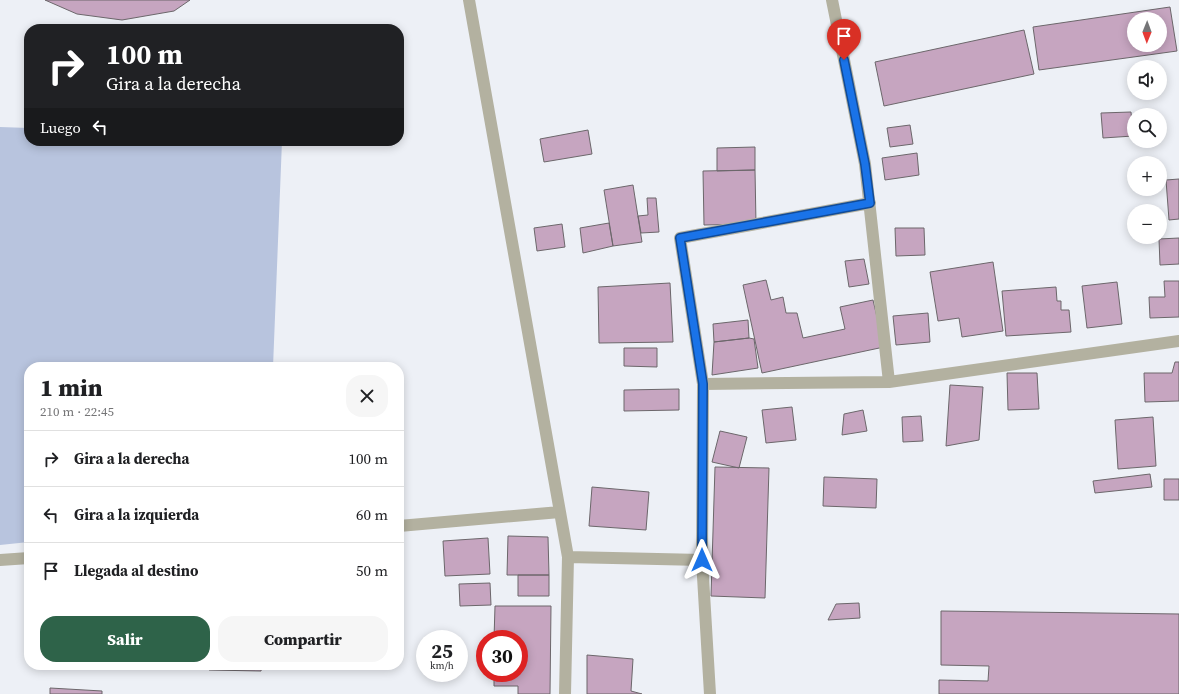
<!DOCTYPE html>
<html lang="es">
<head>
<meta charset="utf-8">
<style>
	:root { --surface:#fff; --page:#f6f6f6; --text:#202124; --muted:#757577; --line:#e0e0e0; --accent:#2e6349 }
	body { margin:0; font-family:"Source Serif 4",serif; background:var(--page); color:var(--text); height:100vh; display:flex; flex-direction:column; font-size:15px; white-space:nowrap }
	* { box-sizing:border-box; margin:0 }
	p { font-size:13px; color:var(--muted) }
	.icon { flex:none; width:22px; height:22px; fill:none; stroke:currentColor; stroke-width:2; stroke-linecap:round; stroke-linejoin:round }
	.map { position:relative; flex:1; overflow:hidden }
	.side { position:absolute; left:24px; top:362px; width:380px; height:308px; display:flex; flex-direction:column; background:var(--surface); border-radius:16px; box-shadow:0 2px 10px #0003 }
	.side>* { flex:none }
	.banner { position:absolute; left:24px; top:24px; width:380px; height:122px; border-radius:16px; box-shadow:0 2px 10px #0003; background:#202124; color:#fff; overflow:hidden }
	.needle { width:26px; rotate:181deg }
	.fabs { position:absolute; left:1127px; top:12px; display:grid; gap:8px }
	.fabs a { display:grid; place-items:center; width:40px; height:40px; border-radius:50%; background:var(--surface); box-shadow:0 2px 10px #0003; font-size:20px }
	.speed { position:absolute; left:416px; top:630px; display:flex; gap:8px; font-size:20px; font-weight:700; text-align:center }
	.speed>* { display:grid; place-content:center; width:52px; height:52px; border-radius:50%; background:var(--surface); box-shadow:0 2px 10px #0003; line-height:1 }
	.speed small { font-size:10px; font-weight:400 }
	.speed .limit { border:6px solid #d22; background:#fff; color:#111 }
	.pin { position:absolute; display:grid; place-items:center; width:34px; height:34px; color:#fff; margin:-41px -17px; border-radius:50% 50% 50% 0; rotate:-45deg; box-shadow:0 0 4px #0007 }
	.pin .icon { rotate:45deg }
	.me { position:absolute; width:44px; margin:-22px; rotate:0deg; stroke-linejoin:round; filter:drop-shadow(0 0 3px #0008) }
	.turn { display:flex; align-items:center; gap:14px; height:84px; padding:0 16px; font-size:18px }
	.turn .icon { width:52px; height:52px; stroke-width:2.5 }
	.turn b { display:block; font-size:28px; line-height:34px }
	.then { display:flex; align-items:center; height:38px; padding:0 16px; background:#0003; gap:8px; font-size:15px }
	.round { display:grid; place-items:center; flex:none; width:42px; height:42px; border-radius:16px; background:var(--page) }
	.headline { display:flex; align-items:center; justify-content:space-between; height:68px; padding:0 16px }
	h1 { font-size:24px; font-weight:800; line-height:30px }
	.primary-button { display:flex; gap:8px; margin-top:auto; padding:8px 16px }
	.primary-button a { flex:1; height:46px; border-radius:16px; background:var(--accent); color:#fff; font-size:16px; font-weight:800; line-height:46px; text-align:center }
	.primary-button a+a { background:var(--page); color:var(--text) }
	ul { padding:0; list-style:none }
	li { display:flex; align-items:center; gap:12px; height:56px; padding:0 16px; border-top:1px solid var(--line) }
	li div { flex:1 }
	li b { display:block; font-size:15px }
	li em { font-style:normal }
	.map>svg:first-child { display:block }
	.green { fill:#b8c4de }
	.building { fill:#c6a5c0; stroke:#6c676b; fill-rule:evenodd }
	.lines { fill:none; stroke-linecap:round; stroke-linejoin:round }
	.minor { stroke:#b3b1a0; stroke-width:12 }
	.route-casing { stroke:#114b97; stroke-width:10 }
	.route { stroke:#1a73e8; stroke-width:7 }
</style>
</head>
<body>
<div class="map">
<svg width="1179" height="694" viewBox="0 0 1179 694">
	<rect width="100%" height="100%" fill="#edf0f6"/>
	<!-- green -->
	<path class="green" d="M0 127 29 128V141H282L273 367H29V542L0 545Z"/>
	<!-- building -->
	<path class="building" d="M45 0H190L174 11 122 20 77 14Z
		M1170 7 1177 51 1039 70 1033 27ZM1134 19H1160V45H1134Z
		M1024 30 1034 74 884 106 875 62Z
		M1131 112 1133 136 1103 138 1101 113Z
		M910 125 913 144 890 147 887 128Z
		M588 130 592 154 544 162 540 139Z
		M755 147V170L717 171V148Z
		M917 153 919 175 885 180 882 158Z
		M755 170 756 224 704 225 703 171Z
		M1179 179V219L1169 220 1166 180Z
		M633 185 642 242 613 246 604 190Z
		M647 198H656L659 232 641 233 638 216 648 215Z
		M609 223 613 246 583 253 580 228Z
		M562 224 565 247 537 251 534 228Z
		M895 228H924L925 255 896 256Z
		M1179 238V264L1160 265 1159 239Z
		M864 259 869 284 849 287 845 261Z
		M993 262 1003 331 962 337 959 318 938 321 930 272Z
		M766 280 771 300 783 297 786 313H797L803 338 845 329 840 307 873 300 884 347 762 373 743 285Z
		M1164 281H1179V317L1150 318 1149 297H1165Z
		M1117 282 1122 324 1087 328 1082 286Z
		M670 283 673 342 599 343 598 287Z
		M1056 287 1057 301H1061V310H1069L1071 332 1006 336 1002 291Z
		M928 313 930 342 896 345 893 316Z
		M748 320 749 338 714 342 713 324Z
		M749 338 754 339 758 368 712 375 714 342Z
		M624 348H657V367L624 366Z
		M1175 362H1179V401L1145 402 1144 373H1172Z
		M1007 373H1037L1039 409 1008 410Z
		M950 385 983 387 979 440 946 446Z
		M679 389V410L624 411V390Z
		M792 407 796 440 766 443 762 410Z
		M863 410 867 431 842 435 844 414Z
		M921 416 923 441 903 442 902 417Z
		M1153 417 1156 466 1118 469 1115 420Z
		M720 431 747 437 739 468 712 462Z
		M715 467 769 468 765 598 711 596Z
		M1150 474 1152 487 1095 493 1093 481Z
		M824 477 877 479 876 508 823 506Z
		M1164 479H1179V500H1164Z
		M592 487 649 492 646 530 589 526Z
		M508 536 548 537 549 575H507Z
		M488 538 490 574 445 576 443 541Z
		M399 555H401L402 600H399Z
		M518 575H549V596H518Z
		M490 583 491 605 460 606 459 584Z
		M859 603 860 618 828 620 836 604Z
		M495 606H551L550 694H518V686H494V673H519V639H494Z
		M941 611 1179 614V694H939V680L988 681 989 666 941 665Z
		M587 655 633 659 631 691 642 694H587Z
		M209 665H262L261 671 209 670Z
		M50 688 102 691V694H50Z"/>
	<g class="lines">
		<!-- minor -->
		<path class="minor" d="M469 0 568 557 565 694
			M832 0 865 164 889 382
			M703 384 889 382 1179 341
			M399 526 560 512
			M568 557 702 560
			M0 560 29 558
			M710 694 702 560 703 384 680 238 870 203"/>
	</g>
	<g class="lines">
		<defs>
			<path id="route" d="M702 560 703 384 680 238 870 203 865 164 844 60"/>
		</defs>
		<!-- route casing -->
		<use href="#route" class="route-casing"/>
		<!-- route -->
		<use href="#route" class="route"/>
	</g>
</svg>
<div class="fabs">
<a><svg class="needle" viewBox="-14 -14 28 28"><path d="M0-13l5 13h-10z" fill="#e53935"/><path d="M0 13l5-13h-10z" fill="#757577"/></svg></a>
<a><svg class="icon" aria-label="sound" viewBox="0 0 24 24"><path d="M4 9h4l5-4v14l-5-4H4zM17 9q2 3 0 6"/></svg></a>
<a><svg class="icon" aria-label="search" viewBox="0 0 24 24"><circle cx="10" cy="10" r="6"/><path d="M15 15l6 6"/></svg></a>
<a>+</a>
<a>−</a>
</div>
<div class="speed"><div>25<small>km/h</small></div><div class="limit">30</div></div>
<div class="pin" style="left:844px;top:60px;background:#d93025"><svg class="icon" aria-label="arrive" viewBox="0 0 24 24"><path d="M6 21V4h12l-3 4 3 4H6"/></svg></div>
<svg class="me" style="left:702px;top:560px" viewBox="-20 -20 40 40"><path d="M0-17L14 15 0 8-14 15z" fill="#1a73e8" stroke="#fff" stroke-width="4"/></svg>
<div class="banner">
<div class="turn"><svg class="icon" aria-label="right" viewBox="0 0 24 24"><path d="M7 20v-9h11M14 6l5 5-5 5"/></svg><div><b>100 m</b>Gira a la derecha</div></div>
<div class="then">Luego<svg class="icon" aria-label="left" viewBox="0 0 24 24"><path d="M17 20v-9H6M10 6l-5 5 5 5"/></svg></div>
</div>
<section class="side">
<div class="headline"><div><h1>1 min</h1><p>210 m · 22:45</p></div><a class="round"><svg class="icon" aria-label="close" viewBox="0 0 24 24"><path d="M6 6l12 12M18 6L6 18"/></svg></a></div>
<ul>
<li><svg class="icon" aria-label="right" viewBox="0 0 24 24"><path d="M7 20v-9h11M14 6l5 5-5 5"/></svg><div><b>Gira a la derecha</b></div><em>100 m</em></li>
<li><svg class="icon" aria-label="left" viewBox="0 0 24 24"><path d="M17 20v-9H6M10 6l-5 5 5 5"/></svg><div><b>Gira a la izquierda</b></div><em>60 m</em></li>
<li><svg class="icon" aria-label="arrive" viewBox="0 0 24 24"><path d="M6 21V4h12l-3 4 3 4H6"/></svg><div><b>Llegada al destino</b></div><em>50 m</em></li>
</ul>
<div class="primary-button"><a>Salir</a><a>Compartir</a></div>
</section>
</div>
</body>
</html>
